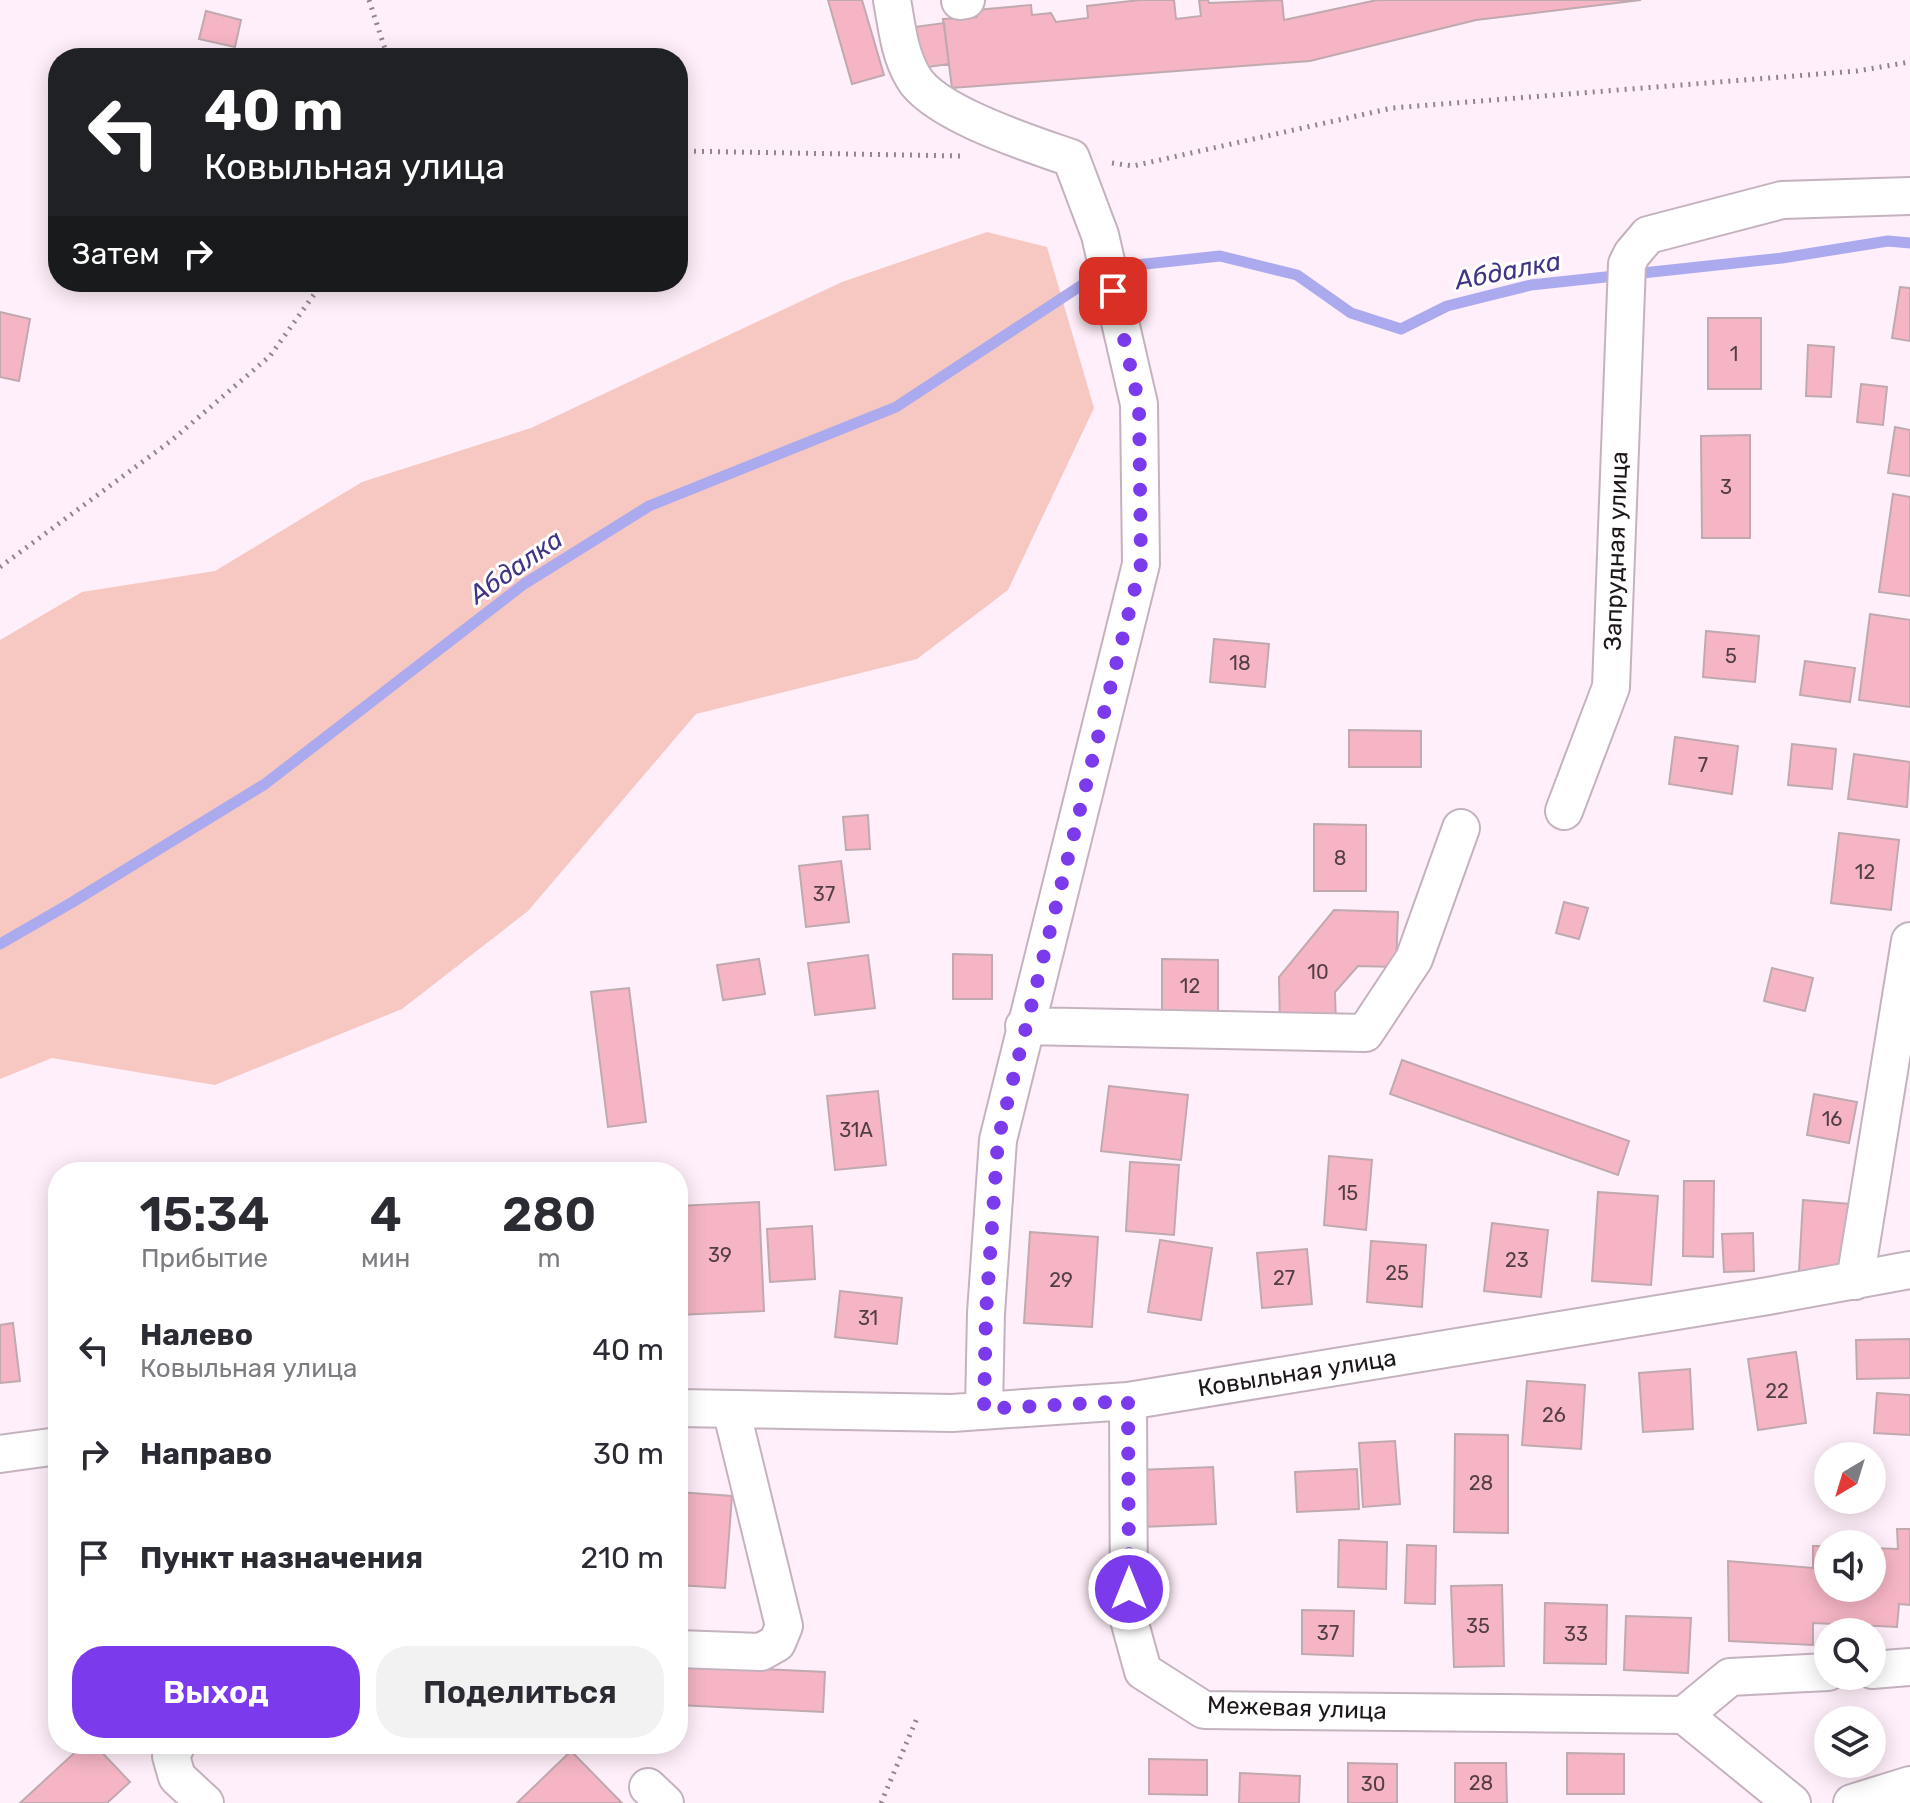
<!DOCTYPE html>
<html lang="ru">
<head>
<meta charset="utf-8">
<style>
	:root { --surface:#fff; --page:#f2f2f3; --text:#2b2b33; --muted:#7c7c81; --accent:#7c3aed }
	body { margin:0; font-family:Rubik,sans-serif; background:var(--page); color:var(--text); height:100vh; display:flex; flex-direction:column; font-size:30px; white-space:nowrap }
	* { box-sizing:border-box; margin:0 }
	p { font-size:26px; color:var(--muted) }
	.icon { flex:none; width:44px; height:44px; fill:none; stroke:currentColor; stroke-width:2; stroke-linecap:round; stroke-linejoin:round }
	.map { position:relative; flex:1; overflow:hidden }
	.drawer { position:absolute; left:48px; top:1162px; width:640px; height:592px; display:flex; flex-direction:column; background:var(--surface); border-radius:32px; box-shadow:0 4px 20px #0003 }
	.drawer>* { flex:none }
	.top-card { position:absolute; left:48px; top:48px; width:640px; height:244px; border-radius:32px; box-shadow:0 4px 20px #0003; background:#202124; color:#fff; overflow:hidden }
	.needle { width:52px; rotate:218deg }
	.buttons { position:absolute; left:1814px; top:1442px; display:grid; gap:16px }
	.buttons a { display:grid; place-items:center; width:72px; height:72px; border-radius:50%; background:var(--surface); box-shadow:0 4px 20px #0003; font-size:40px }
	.pin { position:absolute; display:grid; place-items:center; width:68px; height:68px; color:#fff; margin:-34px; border-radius:16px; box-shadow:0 4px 12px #0006 }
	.me { position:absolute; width:88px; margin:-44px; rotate:0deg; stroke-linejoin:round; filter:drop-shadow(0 0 6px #0008) }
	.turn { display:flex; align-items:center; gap:28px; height:168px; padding:0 24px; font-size:36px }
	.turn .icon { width:104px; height:104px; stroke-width:2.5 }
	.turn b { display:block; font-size:56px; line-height:68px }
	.then { display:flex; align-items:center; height:76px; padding:0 24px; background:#0003; gap:16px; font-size:30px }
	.eta { display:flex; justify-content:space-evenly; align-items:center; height:136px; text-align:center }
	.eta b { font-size:48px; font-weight:600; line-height:56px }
	.button { display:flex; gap:16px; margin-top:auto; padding:16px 24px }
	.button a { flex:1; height:92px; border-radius:32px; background:var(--accent); color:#fff; font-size:32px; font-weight:600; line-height:92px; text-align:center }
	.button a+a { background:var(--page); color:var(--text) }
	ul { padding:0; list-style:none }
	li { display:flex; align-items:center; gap:24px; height:104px; padding:0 24px }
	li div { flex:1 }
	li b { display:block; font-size:30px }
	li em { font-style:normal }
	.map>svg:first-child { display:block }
	.green { fill:#f6c8c1 }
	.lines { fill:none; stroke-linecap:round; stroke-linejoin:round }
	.stream { stroke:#acaaee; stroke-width:11 }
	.building { fill:#f6b5c5; stroke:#c0a9af; stroke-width:2 }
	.minor-casing { stroke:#c5b2bf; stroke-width:40 }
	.path { stroke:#91868e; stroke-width:5; stroke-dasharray:2 6; stroke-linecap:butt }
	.minor { stroke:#fff; stroke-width:36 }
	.route { stroke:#7c3aed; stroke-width:14; stroke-dasharray:0 25.2 }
	.labels { text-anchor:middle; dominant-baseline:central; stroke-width:6; stroke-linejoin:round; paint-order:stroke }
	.number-label { font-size:20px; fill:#533e46 }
	.street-label { font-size:24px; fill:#1d161b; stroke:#fff }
	.water-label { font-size:26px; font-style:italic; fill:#403483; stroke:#fff }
</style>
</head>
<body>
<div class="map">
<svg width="1910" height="1803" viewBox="0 0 1910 1803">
	<rect width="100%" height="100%" fill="#ffeffa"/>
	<!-- green -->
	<path class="green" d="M987 232 1047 247 1094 408 1008 590 917 659 696 714 528 911 402 1009 215 1085 52 1058 0 1079V640L82 592 215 571 362 482 531 428 842 282Z"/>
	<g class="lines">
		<!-- stream -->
		<path class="stream" d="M1136 265 1220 256 1297 275 1351 313 1401 329 1447 306 1531 285 1782 258 1888 241 1910 243
			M0 944 71 903 265 784 524 584 649 506 896 407 1088 281"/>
	</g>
	<!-- building -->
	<path class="building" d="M828 0H862L884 75 852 84Z
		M1140 0H1174L1176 19 1201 16 1199 0H1208L1209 3 1282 0 1284 20 1377 0H1641L1476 20 1310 61 952 88 943 19 977 17 976 10 1031 5 1032 15 1051 13 1056 22 1088 18 1087 6Z
		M206 11 241 20 235 47 199 39Z
		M944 23 949 64 920 68 914 27Z
		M1900 287 1910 288V341L1892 338Z
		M0 312 30 319 19 381 0 377Z
		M1708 318H1761V389H1708Z
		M1808 345 1834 347 1831 397 1806 396Z
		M1861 384 1887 387 1883 425 1857 422Z
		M1895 427 1910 430V476L1888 473Z
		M1750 435V538H1702L1701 436Z
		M1893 494 1910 497V596L1879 592Z
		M1870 614 1910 620V707L1859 700Z
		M1706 631 1759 636 1755 682 1703 677Z
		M1214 639 1269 644 1265 687 1210 682Z
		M1805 661 1855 668 1850 702 1800 695Z
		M1349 730 1421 731V767H1349Z
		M1675 737 1738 746 1732 794 1669 784Z
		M1792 744 1836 749 1832 789 1788 785Z
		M1854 754 1910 762 1907 807 1848 799Z
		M868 815 870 849 846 850 843 817Z
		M1314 824 1366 825V891H1314Z
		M1839 833 1899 840 1891 910 1831 903Z
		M841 861 849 922 806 927 799 866Z
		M1564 902 1588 908 1579 939 1556 933Z
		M1334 910 1398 912 1396 967 1358 966 1335 992 1336 1027H1280L1279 977Z
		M953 954 992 955V999H953Z
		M868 955 875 1008 815 1015 808 963Z
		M759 959 765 994 723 1000 717 965Z
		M1162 959 1218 960V1013L1162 1012Z
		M1772 968 1813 978 1805 1011 1764 1001Z
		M629 988 646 1122 608 1127 591 992Z
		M1402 1060 1629 1141 1618 1175 1390 1094Z
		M1109 1086 1188 1095 1181 1160 1101 1151Z
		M878 1091 886 1165 835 1170 827 1096Z
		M1814 1094 1857 1102 1849 1143 1807 1135Z
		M1329 1156 1372 1160 1366 1230 1324 1225Z
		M1130 1162 1179 1165 1174 1235 1126 1231Z
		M465 1163 466 1172H436L435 1166Z
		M1684 1181H1714L1713 1257 1683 1256Z
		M1598 1192 1658 1196 1651 1285 1592 1281Z
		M1803 1200 1850 1204 1845 1276 1799 1272Z
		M759 1202 764 1311 678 1315V1206Z
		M1492 1223 1548 1230 1541 1297 1484 1291Z
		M812 1226 815 1279 770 1282 767 1229Z
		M1030 1232 1098 1237 1092 1327 1024 1323Z
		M1753 1233 1754 1271 1724 1272 1722 1234Z
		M1160 1240 1212 1248 1201 1320 1148 1312Z
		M1371 1241 1426 1245 1422 1307 1367 1302Z
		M1307 1249 1312 1304 1262 1308 1257 1253Z
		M840 1291 902 1298 897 1344 835 1337Z
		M13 1323 20 1381 0 1383V1325Z
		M1910 1339V1378L1857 1379 1856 1340Z
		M1796 1352 1806 1423 1758 1430 1748 1359Z
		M1690 1369 1693 1429 1643 1432 1639 1373Z
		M1527 1381 1585 1385 1581 1449 1522 1445Z
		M1877 1393 1910 1395V1435L1874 1433Z
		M1455 1434 1508 1435V1533L1454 1532Z
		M1395 1441 1400 1504 1363 1507 1359 1443Z
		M1213 1467 1216 1524 1141 1527 1138 1470Z
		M1357 1469 1359 1509 1297 1512 1295 1472Z
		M678 1492 732 1496 725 1588 678 1585Z
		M1897 1529H1910V1605L1899 1604 1897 1627 1813 1623V1645L1729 1641 1728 1561 1813 1568V1546H1828V1588H1872V1548L1898 1549Z
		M1339 1540 1387 1542 1386 1589 1338 1587Z
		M1407 1545 1436 1546 1435 1604 1405 1603Z
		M1502 1585 1504 1666 1454 1667 1451 1586Z
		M1545 1603 1607 1605 1606 1664 1544 1663Z
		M1302 1610 1354 1611 1353 1656 1302 1654Z
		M1626 1616 1691 1618 1688 1673 1624 1670Z
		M678 1665 825 1672 823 1712 678 1705Z
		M84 1744H94L130 1782 107 1803H20Z
		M571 1751 622 1803H517Z
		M1567 1753 1624 1754V1794H1567Z
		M1149 1759 1207 1760V1795L1149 1794Z
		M1348 1763 1397 1764V1803H1348Z
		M1455 1763H1506L1507 1803H1455Z
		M1240 1773 1300 1776 1299 1803H1239Z"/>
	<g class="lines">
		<defs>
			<path id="minor" d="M892 0C897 27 899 53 913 77 933 113 1031 144 1071 158L1100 235 1139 404 1141 564 998 1140 986 1313 984 1409
				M960 1 966 0
				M1564 811 1611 687 1627 264 1632 254 1648 235 1782 200 1910 196
				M1024 1026 1365 1033 1414 959 1461 828
				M1855 1281 1910 941
				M1128 1401 1129 1620 1143 1671 1204 1710 1684 1715
				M678 1408 952 1413 1128 1401 1768 1296 1910 1270
				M0 1454 58 1446
				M678 1649 761 1652 777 1643 784 1626 731 1409
				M1872 1670 1910 1667
				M1684 1715 1730 1677 1828 1672
				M1684 1715 1792 1803
				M177 1744 171 1756 177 1777 205 1803
				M648 1787 665 1803
				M1852 1803 1910 1785"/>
		</defs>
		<!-- minor casing -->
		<use href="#minor" class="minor-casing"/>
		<!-- path -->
		<path class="path" d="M369 0 388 58
			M678 151 962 156
			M1112 163 1133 166 1392 108 1857 71 1910 62
			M0 567 172 440 270 356 323 282
			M881 1803 917 1718"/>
		<!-- minor -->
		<use href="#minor" class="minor"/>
	</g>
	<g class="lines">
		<!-- route -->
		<path class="route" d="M1113 291 1139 404 1141 564 998 1140 986 1313 984 1409 1128 1401 1129 1589"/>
	</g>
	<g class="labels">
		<!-- number labels -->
		<g class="number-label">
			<text x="1734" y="354">1</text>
			<text x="1726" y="487">3</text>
			<text x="1731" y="656">5</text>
			<text x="1240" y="663">18</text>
			<text x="1703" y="765">7</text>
			<text x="1340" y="858">8</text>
			<text x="1865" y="872">12</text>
			<text x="824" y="894">37</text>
			<text x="1318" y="972">10</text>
			<text x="1190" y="986">12</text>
			<text x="1832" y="1119">16</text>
			<text x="856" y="1130">31А</text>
			<text x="1348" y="1193">15</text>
			<text x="720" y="1255">39</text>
			<text x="1517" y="1260">23</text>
			<text x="1397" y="1273">25</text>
			<text x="1284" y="1278">27</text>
			<text x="1061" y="1280">29</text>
			<text x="868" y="1318">31</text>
			<text x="1777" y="1391">22</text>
			<text x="1554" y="1415">26</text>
			<text x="1481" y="1483">28</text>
			<text x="1478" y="1626">35</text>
			<text x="1328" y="1633">37</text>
			<text x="1576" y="1634">33</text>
			<text x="1481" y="1783">28</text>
			<text x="1373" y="1784">30</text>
		</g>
		<!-- street labels -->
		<g class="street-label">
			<text transform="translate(1616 551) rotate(-88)">Запрудная улица</text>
			<text transform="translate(1297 1373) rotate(-9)">Ковыльная улица</text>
			<text transform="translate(1297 1708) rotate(2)">Межевая улица</text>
		</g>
		<!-- water labels -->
		<g class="water-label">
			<text transform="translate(1508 271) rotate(-11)">Абдалка</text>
			<text transform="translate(516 567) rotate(-35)">Абдалка</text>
		</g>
	</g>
</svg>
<div class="buttons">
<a><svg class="needle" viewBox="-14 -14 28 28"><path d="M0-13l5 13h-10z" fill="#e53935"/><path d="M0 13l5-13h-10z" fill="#7c7c81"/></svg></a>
<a><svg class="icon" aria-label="sound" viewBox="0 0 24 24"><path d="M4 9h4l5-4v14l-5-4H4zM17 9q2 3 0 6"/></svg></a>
<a><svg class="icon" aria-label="search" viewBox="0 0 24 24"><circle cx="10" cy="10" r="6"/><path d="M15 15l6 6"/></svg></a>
<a><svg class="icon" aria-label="layers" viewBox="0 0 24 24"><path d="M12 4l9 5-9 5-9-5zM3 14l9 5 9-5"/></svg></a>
</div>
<div class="pin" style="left:1113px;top:291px;background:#d93025"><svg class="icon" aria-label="arrive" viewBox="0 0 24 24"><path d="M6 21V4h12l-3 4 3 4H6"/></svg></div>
<svg class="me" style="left:1129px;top:1589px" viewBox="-20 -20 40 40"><circle r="17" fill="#7c3aed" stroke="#fff" stroke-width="3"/><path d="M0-11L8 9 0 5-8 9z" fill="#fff"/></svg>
<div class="top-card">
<div class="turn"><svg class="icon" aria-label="left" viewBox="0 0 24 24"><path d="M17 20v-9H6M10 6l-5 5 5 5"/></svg><div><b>40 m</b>Ковыльная улица</div></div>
<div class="then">Затем<svg class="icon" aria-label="right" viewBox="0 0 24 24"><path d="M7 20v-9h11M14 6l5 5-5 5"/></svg></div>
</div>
<section class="drawer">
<div class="eta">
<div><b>15:34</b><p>Прибытие</p></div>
<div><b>4</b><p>мин</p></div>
<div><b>280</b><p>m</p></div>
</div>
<ul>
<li><svg class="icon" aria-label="left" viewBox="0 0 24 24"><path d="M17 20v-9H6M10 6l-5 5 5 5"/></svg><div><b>Налево</b><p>Ковыльная улица</p></div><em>40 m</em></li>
<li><svg class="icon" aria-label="right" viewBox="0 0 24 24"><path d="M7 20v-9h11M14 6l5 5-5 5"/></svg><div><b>Направо</b></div><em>30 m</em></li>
<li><svg class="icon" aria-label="arrive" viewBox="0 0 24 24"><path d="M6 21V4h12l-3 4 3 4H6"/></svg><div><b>Пункт назначения</b></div><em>210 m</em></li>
</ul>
<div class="button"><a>Выход</a><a>Поделиться</a></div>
</section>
</div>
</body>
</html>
